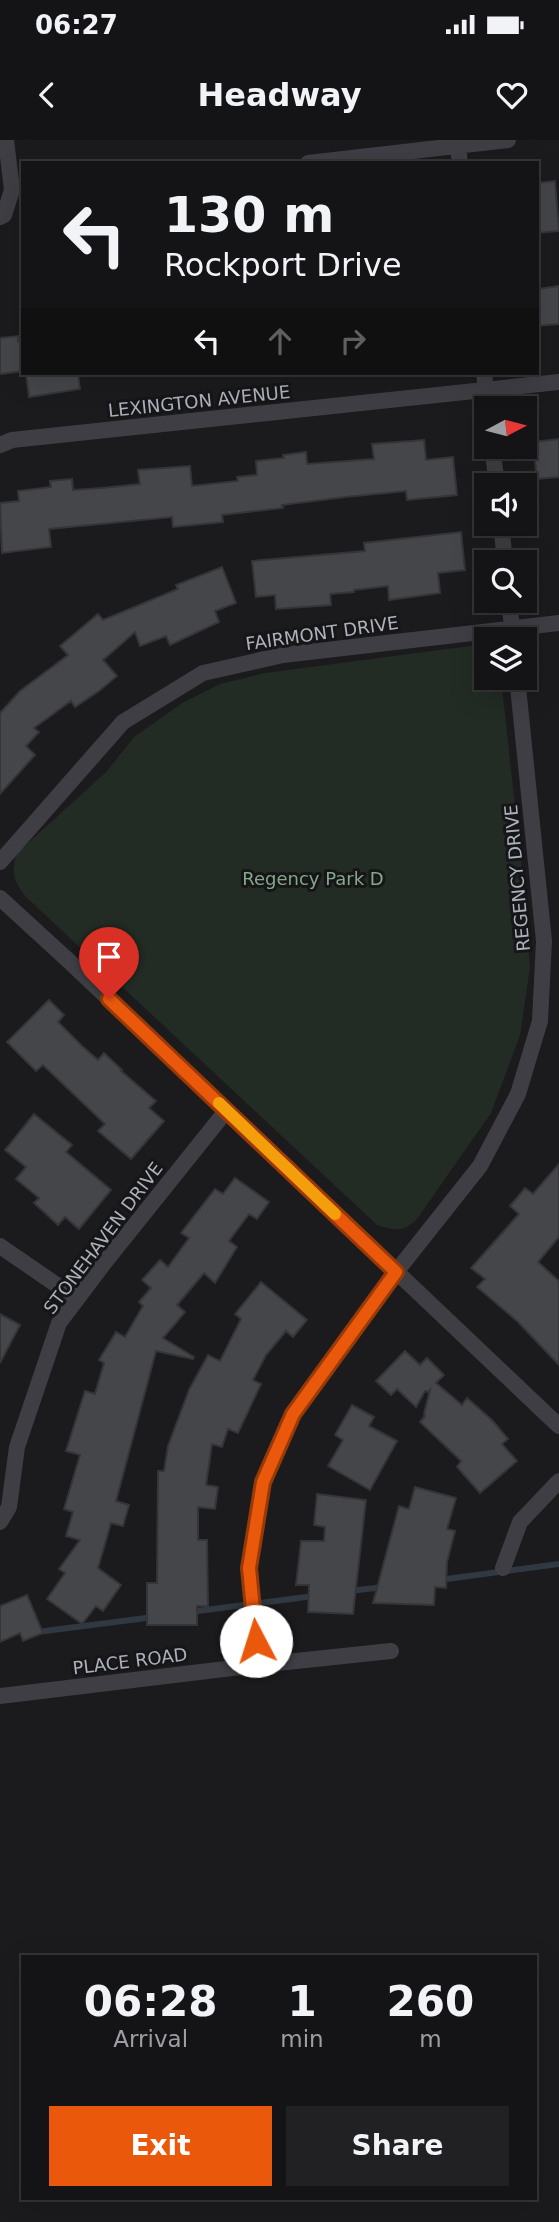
<!DOCTYPE html>
<html lang="en">
<head>
<meta charset="utf-8">
<style>
	:root { --surface:#141416; --page:#212123; --text:#f1f3f6; --muted:#9d9ea1; --line:#333335; --accent:#ea580c }
	body { margin:0; font-family:"DejaVu Sans",sans-serif; background:var(--page); color:var(--text); height:100vh; display:flex; flex-direction:column; font-size:26px; white-space:nowrap }
	* { box-sizing:border-box; margin:0 }
	p { font-size:23px; color:var(--muted) }
	.icon { flex:none; width:38px; height:38px; fill:none; stroke:currentColor; stroke-width:2; stroke-linecap:round; stroke-linejoin:round }
	.map { position:relative; flex:1; overflow:hidden }
	.sheet { position:absolute; left:21px; top:1815px; width:516px; height:245px; display:flex; flex-direction:column; background:var(--surface); border-radius:0px; box-shadow:0 7px 28px #0002,0 0 0 2px var(--line) }
	.sheet>* { flex:none }
	.banner { position:absolute; left:21px; top:21px; width:518px; height:214px; border-radius:0px; box-shadow:0 7px 28px #0002,0 0 0 2px var(--line); background:#141416; color:var(--text); overflow:hidden }
	.needle { width:46px; rotate:83deg }
	.controls { position:absolute; left:474px; top:256px; display:grid; gap:14px }
	.controls a { display:grid; place-items:center; width:63px; height:63px; border-radius:0px; background:var(--surface); box-shadow:0 7px 28px #0002,0 0 0 2px var(--line); font-size:35px }
	.pin { position:absolute; display:grid; place-items:center; width:60px; height:60px; color:#fff; margin:-72px -30px; border-radius:50% 50% 50% 0; rotate:-45deg; box-shadow:0 0 7px #0007 }
	.pin .icon { rotate:45deg }
	.me { position:absolute; width:77px; margin:-38px; rotate:355deg; stroke-linejoin:round; filter:drop-shadow(0 0 5px #0008) }
	.turn { display:flex; align-items:center; gap:24px; height:147px; padding:0 28px; font-size:32px }
	.turn .icon { width:91px; height:91px; stroke-width:2.5 }
	.turn b { display:block; font-size:49px; line-height:60px }
	.lanes { display:flex; align-items:center; height:66px; padding:0 28px; background:#0003; justify-content:center; gap:35px; direction:ltr }
	.lanes .off { opacity:.35 }
	.eta { display:flex; justify-content:space-evenly; align-items:center; height:119px; text-align:center }
	.eta b { font-size:42px; font-weight:700; line-height:49px }
	.action { display:flex; gap:14px; margin-top:auto; padding:14px 28px }
	.action a { flex:1; height:80px; border-radius:0px; background:var(--accent); color:#fff; font-size:28px; font-weight:700; line-height:80px; text-align:center }
	.action a+a { background:var(--page); color:var(--text) }
	.status { display:flex; justify-content:space-between; align-items:center; height:49px; padding:0 35px; background:var(--surface); direction:ltr }
	.status svg { height:19px; fill:currentColor }
	header { display:flex; justify-content:space-between; align-items:center; height:91px; padding:0 28px; background:var(--surface); font-size:32px; font-weight:700 }
	.map>svg:first-child { display:block }
	.green { fill:#222b24 }
	.lines { fill:none; stroke-linecap:round; stroke-linejoin:round }
	.stream { stroke:#303841; stroke-width:6 }
	.building { fill:#45464a; stroke:#353539; stroke-width:2 }
	.street { stroke:#3e3e44; stroke-width:16 }
	.route-casing { stroke:#983908; stroke-width:18 }
	.route { stroke:#ea580c; stroke-width:12 }
	.slow { stroke:#f59e0b; stroke-width:12 }
	.labels { text-anchor:middle; dominant-baseline:central; stroke-width:6; stroke-linejoin:round; paint-order:stroke }
	.street-label { font-size:18px; fill:#adb1bc; stroke:#161618 }
	.park-label { font-size:18px; fill:#85a78a; stroke:#161618 }
</style>
</head>
<body>
<div class="status"><b>06:27</b><svg viewBox="0 0 49 12"><path d="M0 12V9h3v3zM5 12V6h3v6zM10 12V3h3v9zM15 12V0h3v12zM26 1h20v11H26zM47 4h2v5h-2z"/></svg></div>
<header><svg class="icon" aria-label="back" viewBox="0 0 24 24"><path d="M15 5l-7 7 7 7"/></svg>Headway<svg class="icon" aria-label="heart" viewBox="0 0 24 24"><path d="M12 20l-8-8c-3-5 5-10 8-4 3-6 11-1 8 4z"/></svg></header>
<div class="map">
<svg width="559" height="2082" viewBox="0 0 559 2082">
	<rect width="100%" height="100%" fill="#1b1b1d"/>
	<!-- green -->
	<path class="green" d="M477 505 486 512V537H501L524 749 530 828 520 895 491 973 417 1079C404 1092 394 1091 377 1085L26 757C14 742 11 733 16 714L107 631 134 597 182 563 220 544 265 533Z"/>
	<g class="lines">
		<!-- stream -->
		<path class="stream" d="M439 1440 559 1424
			M349 1451 384 1447
			M190 1472 314 1456
			M37 1492 154 1477"/>
	</g>
	<!-- building -->
	<path class="building" d="M555 41 559 91 537 93V43Z
		M559 146V184L537 186V149Z
		M18 196V201L23 200V231L0 234V198Z
		M26 233H78L80 249 29 257Z
		M559 299V337L537 339 533 302Z
		M424 300 426 320 453 317 457 355 407 360 406 351 345 357 282 365 283 368 222 375 223 382 173 387 172 377 49 389 51 407 2 413 0 363 19 361 18 351 51 347 50 341 72 339 73 350 102 348 140 344 138 330 190 326 192 346 238 341 237 337 257 335 256 321 284 318 283 315 306 312 307 324 374 319 372 304Z
		M461 392 465 430 438 433 440 453 389 460 388 446 354 450V452L330 454 331 465 276 469 275 455 256 457 252 421 365 411 364 403Z
		M222 427 236 463 215 471 219 482 170 505 166 496 140 506 135 492 103 520 117 536 99 551 75 567 71 561 34 588 39 592 26 606 35 615 0 654V573L20 551 68 515 60 506 98 474 103 480 178 449 176 445Z
		M49 860 64 875 58 882 82 906 98 920 104 913 122 930 121 931 156 961 149 968 164 981 131 1019 98 991 105 984 43 925 36 931 7 902Z
		M34 974 72 1005 66 1012 111 1050 79 1089 65 1077 58 1085 34 1063 39 1058 16 1039 26 1027 5 1010Z
		M559 1024V1097L538 1122 559 1141V1225L517 1181 477 1147 485 1139 471 1128 519 1074 510 1066 525 1048 533 1054Z
		M235 1038 269 1062 257 1079 249 1074 229 1101 237 1107 215 1143 204 1133 177 1165 185 1172 163 1198 194 1217 193 1219 156 1211 116 1361 129 1365 123 1386 111 1383 98 1428 121 1445 103 1471 96 1466 82 1484 47 1459 65 1433 59 1429 80 1400 66 1396 73 1372 64 1369 80 1315 66 1311 85 1251 95 1254 104 1223 99 1220 116 1192 125 1197 143 1166 139 1162 151 1148 142 1140 160 1120 168 1127 189 1098 181 1093 215 1049 223 1054Z
		M261 1142 307 1180 293 1197 286 1191 266 1215 253 1240 261 1244 238 1293 228 1289 222 1307 212 1304 206 1345 218 1347 215 1369 198 1367V1400H207L208 1466H197V1485H147V1443H157L158 1331H164L168 1306 189 1250 208 1215 220 1221 241 1179 235 1174Z
		M0 1174 20 1185 0 1223Z
		M405 1211 420 1225 427 1218 444 1235 436 1243 462 1265 467 1258 492 1280 508 1299 502 1304 517 1321 480 1353 457 1327 461 1321 420 1282 425 1276 424 1274 430 1250 428 1252 425 1251 416 1267 397 1249 391 1255 376 1241Z
		M352 1265 374 1277 369 1286 397 1301 370 1350 328 1326 343 1300 335 1295Z
		M415 1347 456 1358 447 1389 455 1391 447 1422 446 1448 435 1447 434 1465 373 1463 399 1366 409 1369Z
		M317 1354 366 1360 353 1474 308 1472 309 1445H296L301 1401H324L325 1387 314 1385Z
		M27 1455 43 1493 23 1501 20 1493 0 1502V1466Z"/>
	<g class="lines">
		<!-- street -->
		<path class="street" d="M457 0 460 23
			M308 23 508 0
			M0 77 4 75 12 50 6 0
			M484 233 488 268
			M0 305 12 300 559 242
			M492 306 497 345
			M501 383 505 422
			M509 460 513 496
			M0 722 123 582 203 533 283 515 559 483
			M0 758 70 822 559 1286
			M0 1106 77 1159
			M0 1382 9 1367 17 1307 59 1183 105 1122 226 971
			M503 1428 520 1382 559 1341
			M258 1525 249 1428 263 1342 293 1274 396 1132 480 1026 518 954 540 881 544 801 517 537
			M0 1556 258 1525 391 1511"/>
	</g>
	<g class="lines">
		<defs>
			<path id="route" d="M109 859 396 1132 293 1274 263 1342 249 1428 256 1501"/>
		</defs>
		<!-- route casing -->
		<use href="#route" class="route-casing"/>
		<!-- route -->
		<use href="#route" class="route"/>
		<!-- slow -->
		<path class="slow" d="M219 963 335 1074"/>
	</g>
	<g class="labels">
		<!-- street labels -->
		<g class="street-label">
			<text transform="translate(199 261) rotate(-6)">LEXINGTON AVENUE</text>
			<text transform="translate(322 493) rotate(-8)">FAIRMONT DRIVE</text>
			<text transform="translate(517 738) rotate(-95)">REGENCY DRIVE</text>
			<text transform="translate(103 1098) rotate(-53)">STONEHAVEN DRIVE</text>
			<text transform="translate(130 1521) rotate(-7)">PLACE ROAD</text>
		</g>
		<!-- park labels -->
		<g class="park-label">
			<text x="313" y="738">Regency Park D</text>
		</g>
	</g>
</svg>
<div class="controls">
<a><svg class="needle" viewBox="-14 -14 28 28"><path d="M0-13l5 13h-10z" fill="#e53935"/><path d="M0 13l5-13h-10z" fill="#9d9ea1"/></svg></a>
<a><svg class="icon" aria-label="sound" viewBox="0 0 24 24"><path d="M4 9h4l5-4v14l-5-4H4zM17 9q2 3 0 6"/></svg></a>
<a><svg class="icon" aria-label="search" viewBox="0 0 24 24"><circle cx="10" cy="10" r="6"/><path d="M15 15l6 6"/></svg></a>
<a><svg class="icon" aria-label="layers" viewBox="0 0 24 24"><path d="M12 4l9 5-9 5-9-5zM3 14l9 5 9-5"/></svg></a>
</div>
<div class="pin" style="left:109px;top:859px;background:#d93025"><svg class="icon" aria-label="arrive" viewBox="0 0 24 24"><path d="M6 21V4h12l-3 4 3 4H6"/></svg></div>
<svg class="me" style="left:256px;top:1501px" viewBox="-20 -20 40 40"><circle r="19" fill="#fff"/><path d="M0-13L10 11 0 6-10 11z" fill="#ea580c"/></svg>
<div class="banner">
<div class="turn"><svg class="icon" aria-label="left" viewBox="0 0 24 24"><path d="M17 20v-9H6M10 6l-5 5 5 5"/></svg><div><b>130 m</b>Rockport Drive</div></div>
<div class="lanes"><svg class="icon" aria-label="left" viewBox="0 0 24 24"><path d="M17 20v-9H6M10 6l-5 5 5 5"/></svg><svg class="icon off" aria-label="ahead" viewBox="0 0 24 24"><path d="M12 20V5M6 11l6-6 6 6"/></svg><svg class="icon off" aria-label="right" viewBox="0 0 24 24"><path d="M7 20v-9h11M14 6l5 5-5 5"/></svg></div>
</div>
<section class="sheet">
<div class="eta">
<div><b>06:28</b><p>Arrival</p></div>
<div><b>1</b><p>min</p></div>
<div><b>260</b><p>m</p></div>
</div>
<div class="action"><a>Exit</a><a>Share</a></div>
</section>
</div>
</body>
</html>
